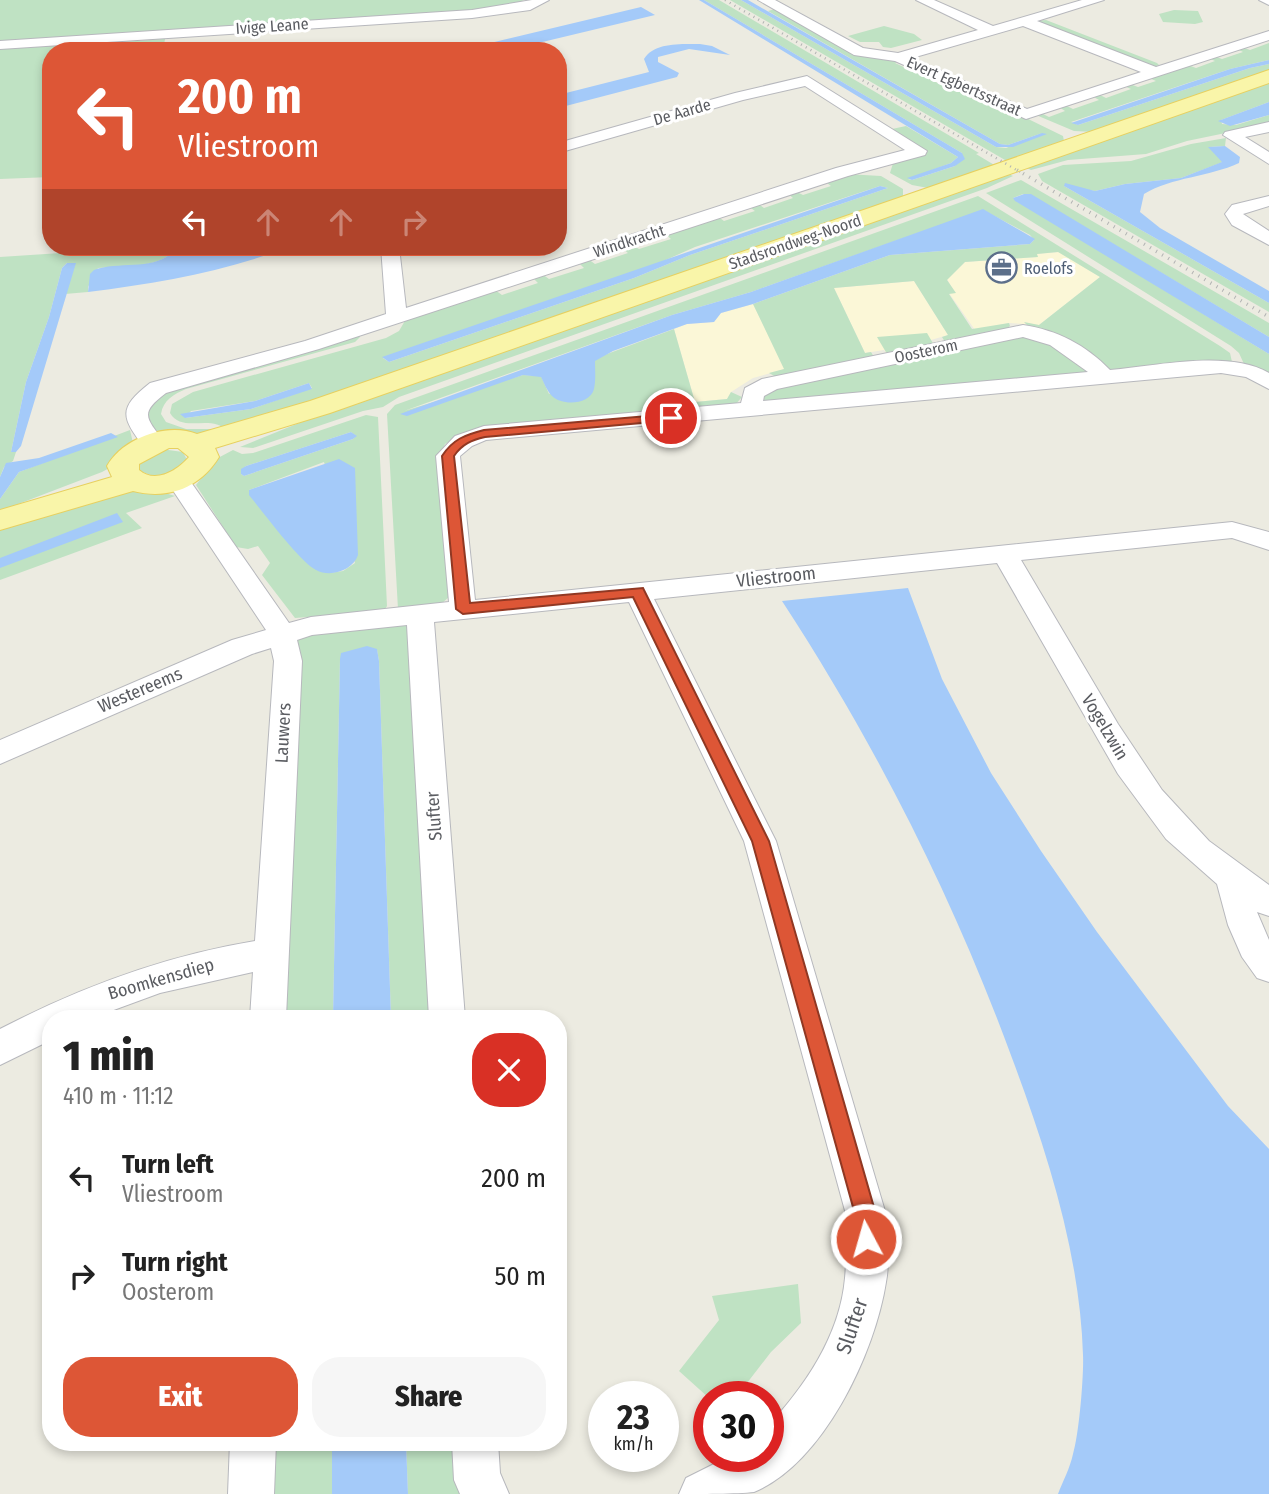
<!DOCTYPE html>
<html lang="en">
<head>
<meta charset="utf-8">
<style>
	:root { --surface:#fff; --page:#f6f6f6; --text:#222; --muted:#767676; --accent:#dd5636 }
	body { margin:0; font-family:"Fira Sans Condensed",sans-serif; background:var(--page); color:var(--text); height:100vh; display:flex; flex-direction:column; font-size:26px; white-space:nowrap }
	* { box-sizing:border-box; margin:0 }
	p { font-size:23px; color:var(--muted) }
	.icon { flex:none; width:38px; height:38px; fill:none; stroke:currentColor; stroke-width:2; stroke-linecap:round; stroke-linejoin:round }
	.map { position:relative; flex:1; overflow:hidden }
	.details { position:absolute; left:42px; top:1010px; width:525px; height:441px; display:flex; flex-direction:column; background:var(--surface); border-radius:28px; box-shadow:0 4px 10px #0003 }
	.details>* { flex:none }
	.banner { position:absolute; left:42px; top:42px; width:525px; height:214px; border-radius:28px; box-shadow:0 4px 10px #0003; background:#dd5636; color:#fff; overflow:hidden }
	.speed { position:absolute; left:588px; top:1381px; display:flex; gap:14px; font-size:35px; font-weight:700; text-align:center }
	.speed>* { display:grid; place-content:center; width:91px; height:91px; border-radius:50%; background:var(--surface); box-shadow:0 4px 10px #0003; line-height:1 }
	.speed small { font-size:18px; font-weight:400 }
	.speed .limit { border:10px solid #d22; background:#fff; color:#111 }
	.pin { position:absolute; display:grid; place-items:center; width:60px; height:60px; color:#fff; margin:-30px; border:4px solid #fff; border-radius:50%; box-shadow:0 2px 7px #0007 }
	.me { position:absolute; width:77px; margin:-38px; rotate:354deg; stroke-linejoin:round; filter:drop-shadow(0 0 5px #0008) }
	.turn { display:flex; align-items:center; gap:24px; height:147px; padding:0 21px; font-size:32px }
	.turn .icon { width:91px; height:91px; stroke-width:2.5 }
	.turn b { display:block; font-size:49px; line-height:60px }
	.lanes { display:flex; align-items:center; height:66px; padding:0 21px; background:#0003; justify-content:center; gap:35px; direction:ltr }
	.lanes .off { opacity:.35 }
	.round { display:grid; place-items:center; flex:none; width:74px; height:74px; border-radius:28px; background:var(--page) }
	.summary { display:flex; align-items:center; justify-content:space-between; height:119px; padding:0 21px }
	h1 { font-size:42px; font-weight:800; line-height:52px }
	.cta { display:flex; gap:14px; margin-top:auto; padding:14px 21px }
	.cta a { flex:1; height:80px; border-radius:28px; background:var(--accent); color:#fff; font-size:28px; font-weight:800; line-height:80px; text-align:center }
	.cta a+a { background:var(--page); color:var(--text) }
	ul { padding:0; list-style:none }
	li { display:flex; align-items:center; gap:21px; height:98px; padding:0 21px }
	li div { flex:1 }
	li b { display:block; font-size:26px }
	li em { font-style:normal }
	.map>svg:first-child { display:block }
	.commercial { fill:#fbf7d7 }
	.green { fill:#bfe2c3; fill-rule:evenodd }
	.water { fill:#a4caf9 }
	.lines { fill:none; stroke-linecap:round; stroke-linejoin:round }
	.minor-casing { stroke:#b7b8bd; stroke-width:2 }
	.major-casing { stroke:#e7d05f; stroke-width:2 }
	.minor { fill:#fff; fill-rule:evenodd }
	.major { fill:#f9f5a9; fill-rule:evenodd }
	.rail-far1 { stroke:#b2b3b3; stroke-width:2.5; stroke-dasharray:1 4.5; stroke-linecap:butt }
	.rail { stroke:#b2b3b3; stroke-width:3.5; stroke-dasharray:1 6; stroke-linecap:butt }
	.route { fill:#dd5636; stroke:#903823; stroke-width:2 }
	.labels { text-anchor:middle; dominant-baseline:central; stroke-width:6; stroke-linejoin:round; paint-order:stroke }
	.far-street-label { font-size:16px; fill:#5a5c61; stroke:#fff }
	.far-service-label { font-size:16px; fill:#4e5e75; stroke:#fff; text-anchor:start }
	.street-label { font-size:18px; fill:#5a5c61; stroke:#fff }
	.near-street-label { font-size:21px; fill:#5a5c61; stroke:#fff }
</style>
</head>
<body>
<div class="map">
<svg width="1269" height="1494" viewBox="0 0 1269 1494">
	<rect width="100%" height="100%" fill="#ecebe1"/>
	<!-- commercial -->
	<path class="commercial" d="M1059 252 1100 277 1039 325 1009 323 975 330 949 293H955L947 279 965 262 1037 257 1036 254Z
		M914 281 948 335 931 340 934 345 887 354 884 350 865 353 834 288Z
		M753 304 785 369 753 378 731 392 727 399 695 402 674 329 687 324 714 322 721 313Z"/>
	<!-- green -->
	<path class="green" d="M0 0H524L513 5 465 13 0 43Z
		M704 0H719L979 153 976 154 996 166 928 188 912 185 890 173 894 160 926 151 892 129 906 126 958 157 951 163 908 179 912 180 955 166 962 153Z
		M730 0H741L996 147 1006 148 1042 133 1008 145 1000 144 768 11 775 9 855 54 900 61 895 63 923 76 930 74 935 76 929 79 953 90 960 88 967 91 961 93 984 104 992 102 999 105 993 108 1013 117 1020 115 1063 136 1064 141 1014 160H1005Z
		M1174 10 1198 11 1203 22 1195 24 1163 22 1159 14Z
		M1046 20 1157 63 1159 65 1153 67 1035 21Z
		M884 26 914 34 922 40 891 48 883 47 879 42H860L848 36Z
		M165 39 163 51H118L121 42Z
		M111 42 109 51H51V177L0 179V49Z
		M1269 43V60L1230 69 1071 122 1078 125 1250 68 1269 64V72L1094 132 1074 131 1036 115 1041 113 1049 117 1065 111 1059 107 1065 105 1073 109 1099 100 1092 96 1098 94 1106 98 1131 89 1124 86 1130 84 1138 87 1156 81 1149 78 1188 65 1196 68 1215 61 1208 58 1214 56 1222 59 1243 52 1237 49 1242 47 1250 50Z
		M1269 79V102L1221 120 1222 124 1236 125 1269 115V124L1187 141 1146 154 1068 160 1031 170 1024 167Z
		M1226 138 1225 146 1209 147 1223 162 1181 178 1125 184 1095 191 1064 186 1269 303V312L1042 181 1038 174 1063 165 1131 161 1191 144Z
		M1006 173 1013 176 987 188 399 397 383 407 363 411 253 448 240 447 341 406Z
		M846 174 881 176 903 189V197L227 431C212 413 182 434 170 413L172 404 193 392 386 338 399 331 406 319 495 290 502 295 538 283 532 277 542 274 549 279 584 268 578 262 588 259 595 264 628 253 622 248 632 245 639 249 671 239 665 234 717 216 724 221 755 211 748 206 757 203 764 208 793 198 787 193 795 191 803 195 831 186 824 181ZM880 186 888 188 690 255 634 278 389 362 383 358 650 267 695 247ZM309 383 312 388 251 409 185 418 191 411 255 401Z
		M1021 180 1269 323V337L1031 195 1023 194 1013 198 1269 354V376L1244 364 1239 353 1231 346 986 193Z
		M978 196 1220 346 1230 353 1232 362 1112 371 1030 328 1024 322 1039 325 1100 277 1058 252 1037 254 1038 257 965 262 947 280 956 293 949 294 972 329 1009 323 1010 326 1005 330 945 342 942 337 948 335 914 281 834 288 865 353 871 352 874 357 776 377 769 373 784 369 753 304 890 255 1030 244 1034 240 1030 235 983 210 751 292 672 315 404 411 523 375 541 376 549 394 599 357 674 329 695 402 727 399 731 392 742 397 735 405 460 435 445 444 440 456 449 597 441 604 398 609 387 414 395 405Z
		M150 247H177C160 270 123 266 98 268L88 287V292L65 294 75 264 67 263 62 268 49 317 26 382 11 452H16L13 461 4 467 0 477V257L76 252 78 256 145 250Z
		M927 333 934 345 887 354 877 337Z
		M359 334 360 337 355 342 186 389C174 394 163 400 161 414L166 422 186 429H214L212 435 161 433C151 428 146 420 146 409L160 394Z
		M1020 336H1037L1088 370 1087 372 763 403 760 396 767 390Z
		M366 415 378 417 387 606 384 611 295 618 262 575 270 563 258 546 248 549 236 547 196 485 216 459 233 450 242 454 253 453ZM351 432 356 436 353 439 244 476 241 474V470L246 466ZM324 462 355 563 343 571 329 573 249 490Z
		M130 430 133 443 113 466 102 472 0 511V499L19 472Z
		M161 449 183 452 187 460 171 474 153 476 140 471V463Z
		M120 490 162 492 175 496 126 513 142 528 0 580V527Z
		M402 625 409 627 432 1018H391L379 661 377 650 340 659 333 1018H282L297 636Z
		M798 1284 801 1323 771 1352 737 1396 709 1398 679 1371 719 1320 712 1296Z
		M267 1442H332V1494H265Z
		M406 1442H462L466 1494H408Z"/>
	<!-- water -->
	<path class="water" d="M699 0H704L962 153 965 159 955 166 912 180 907 178 951 163 958 157Z
		M741 0H748L1000 144 1008 145 1042 133 1047 134 1013 147H996Z
		M641 7 655 15 505 51H457Z
		M700 44 712 46 730 55 689 49 658 57V62L679 73 677 77 558 108V95L649 72 644 59C654 42 682 44 700 44Z
		M1269 60V64L1250 68 1078 125 1071 123 1230 69Z
		M1269 102V115L1230 126 1218 121Z
		M1225 146 1240 157 1239 163C1209 177 1172 177 1144 194L1140 212 1160 228 1269 291V303L1064 186 1065 183 1095 191 1125 184 1181 178 1222 162 1208 147Z
		M880 186 888 188 690 255 634 278 389 362 382 357Z
		M1024 194H1031L1269 337V354L1015 201 1013 198Z
		M983 209 1035 239 1030 244 890 255 753 304 721 313 714 322 687 324 613 351 595 361C595 370 596 380 594 389 590 405 562 406 552 396 547 391 544 383 541 377L523 375 407 416 400 414 672 315 751 292Z
		M177 247H289C223 272 158 283 88 292L90 274 94 270C121 260 158 273 177 247Z
		M67 263H76L21 446 16 452H11L26 382 49 317 62 268Z
		M309 383 312 389 251 409 185 418 180 414 255 401Z
		M351 432 357 436 353 439 244 476 241 474V469L246 466Z
		M111 433 118 437 19 472 0 499V477L6 463 39 458Z
		M339 459 355 468 358 555C353 570 331 578 316 570 299 561 263 512 249 495V490Z
		M117 513 123 522 0 568V558Z
		M908 588 942 679 991 773 1041 851 1097 932 1228 1106 1269 1149V1494H1058C1063 1481 1070 1468 1073 1454 1079 1435 1084 1375 1083 1355 1080 1254 1047 1152 1012 1058 953 897 876 745 782 601Z
		M367 646 377 649 379 661 391 1018H333L340 659 341 653Z
		M332 1442H406L408 1494H332Z"/>
	<g class="lines">
		<defs>
			<path id="minor" d="M532 0H549L530 10 472 18 0 49V41L472 10Z
				M758 0H775L863 48 898 53 978 30 916 0H934L993 26 1082 0H1104L1037 21 1156 67 1269 31V40L1026 119 895 61 854 55ZM1023 26 1141 72 1027 109 912 58Z
				M1259 0H1269V5Z
				M807 76 927 151 925 155 848 176 319 349 166 393C138 414 147 418 164 442L160 447H144C121 417 118 408 150 383L305 341 386 314 381 247H399L406 308 836 168 905 150 805 86 743 100 558 153V143L735 93Z
				M1269 122V132L1245 137 1269 152V164L1223 135 1225 132Z
				M1269 196V206L1243 214 1269 231V245L1232 225 1225 214 1232 205Z
				M1023 325C1057 330 1086 345 1110 370 1155 366 1229 349 1269 373V389L1246 377 1221 373 486 440 472 446 460 456 475 600 1232 522 1269 532V550L1232 538 1021 560 1118 724 1162 790 1209 841 1269 885V916L1257 912 1269 940V982L1257 978 1242 957 1228 925 1217 884 1166 839 1118 774 997 563 654 599 776 841 887 1218C887 1239 890 1262 886 1282 875 1353 823 1464 754 1492 738 1494 698 1494 679 1494L686 1478 730 1456H768V1426C806 1385 840 1335 845 1278 847 1258 846 1238 847 1218L744 841 629 602 434 622 465 1018H429L407 625 312 635 297 640 302 661 286 1018H250L253 972 160 993 92 1018H51V1040L0 1065V1029C81 987 164 956 255 941L274 661 271 648 252 654 0 764V740L232 640 266 630 166 480 170 475 178 473 186 475 289 623 311 617 449 602 436 456 455 436 484 426 741 403 745 388 762 379ZM1023 337 1050 345 1088 372 763 401 764 396 777 389Z
				M230 1442H276L274 1494H228Z
				M452 1442H498L500 1473 509 1494H460L454 1480Z"/>
			<path id="major" d="M1269 70V83L330 413 215 448 219 457C200 488 168 500 133 491L0 530V510L112 477 107 466C123 438 167 422 197 434L310 401ZM169 448H178L189 457C177 471 155 484 139 470V464Z"/>
		</defs>
		<!-- minor casing -->
		<use href="#minor" class="minor-casing"/>
		<!-- major casing -->
		<use href="#major" class="major-casing"/>
		<!-- minor -->
		<use href="#minor" class="minor"/>
		<!-- major -->
		<use href="#major" class="major"/>
		<!-- rail-far1 -->
		<path class="rail-far1" d="M725 0 1020 172"/>
		<!-- rail -->
		<path class="rail" d="M1017 170 1269 317"/>
	</g>
	<!-- route -->
	<path class="route" d="M671 414 677 418 675 420 485 437C472 440 462 444 454 456L470 603 643 588 769 841 877 1218V1239L874 1247 866 1250 859 1247 856 1239V1218L752 841 633 597 463 614 456 609 442 456C453 439 465 435 484 430Z"/>
	<!-- icons -->
	<defs>
		<symbol id="office-ring" viewBox="-11 -11 22 22"><circle r="9.5" fill="#fff" stroke="#5c6f8a" stroke-width="1.5"/><path d="M-6-3h4V-5.5h4V-3h4V5H-6ZM-1-4.5V-3h2v-1.5ZM-6 0V1H6V0Z" fill="#5c6f8a"/></symbol>
	</defs>
	<g fill-rule="evenodd">
		<use href="#office-ring" x="984" y="250" width="35" height="35"/>
	</g>
	<g class="labels">
		<!-- far-street labels -->
		<g class="far-street-label">
			<text transform="translate(272 26) rotate(-4)">Ivige Leane</text>
			<text transform="translate(964 86) rotate(24)">Evert Egbertsstraat</text>
			<text transform="translate(682 112) rotate(-16)">De Aarde</text>
			<text transform="translate(629 241) rotate(-18)">Windkracht</text>
			<text transform="translate(795 242) rotate(-19)">Stadsrondweg-Noord</text>
			<text transform="translate(926 351) rotate(-12)">Oosterom</text>
		</g>
		<!-- far-service labels -->
		<g class="far-service-label">
			<text x="1024" y="268">Roelofs</text>
		</g>
		<!-- street labels -->
		<g class="street-label">
			<text transform="translate(776 577) rotate(-6)">Vliestroom</text>
			<text transform="translate(140 690) rotate(-23)">Westereems</text>
			<text transform="translate(1105 727) rotate(59)">Vogelzwin</text>
			<text transform="translate(283 733) rotate(-87)">Lauwers</text>
			<text transform="translate(434 816) rotate(-94)">Slufter</text>
			<text transform="translate(161 979) rotate(-16)">Boomkensdiep</text>
		</g>
		<!-- near-street labels -->
		<g class="near-street-label">
			<text transform="translate(852 1326) rotate(-71)">Slufter</text>
		</g>
	</g>
</svg>
<div class="speed"><div>23<small>km/h</small></div><div class="limit">30</div></div>
<div class="pin" style="left:671px;top:418px;background:#d93025"><svg class="icon" aria-label="arrive" viewBox="0 0 24 24"><path d="M6 21V4h12l-3 4 3 4H6"/></svg></div>
<svg class="me" style="left:866px;top:1239px" viewBox="-20 -20 40 40"><circle r="17" fill="#dd5636" stroke="#fff" stroke-width="3"/><path d="M0-11L8 9 0 5-8 9z" fill="#fff"/></svg>
<div class="banner">
<div class="turn"><svg class="icon" aria-label="left" viewBox="0 0 24 24"><path d="M17 20v-9H6M10 6l-5 5 5 5"/></svg><div><b>200 m</b>Vliestroom</div></div>
<div class="lanes"><svg class="icon" aria-label="left" viewBox="0 0 24 24"><path d="M17 20v-9H6M10 6l-5 5 5 5"/></svg><svg class="icon off" aria-label="ahead" viewBox="0 0 24 24"><path d="M12 20V5M6 11l6-6 6 6"/></svg><svg class="icon off" aria-label="ahead" viewBox="0 0 24 24"><path d="M12 20V5M6 11l6-6 6 6"/></svg><svg class="icon off" aria-label="right" viewBox="0 0 24 24"><path d="M7 20v-9h11M14 6l5 5-5 5"/></svg></div>
</div>
<section class="details">
<div class="summary"><div><h1>1 min</h1><p>410 m · 11:12</p></div><a class="round" style="background:#d93025;color:#fff"><svg class="icon" aria-label="close" viewBox="0 0 24 24"><path d="M6 6l12 12M18 6L6 18"/></svg></a></div>
<ul>
<li><svg class="icon" aria-label="left" viewBox="0 0 24 24"><path d="M17 20v-9H6M10 6l-5 5 5 5"/></svg><div><b>Turn left</b><p>Vliestroom</p></div><em>200 m</em></li>
<li><svg class="icon" aria-label="right" viewBox="0 0 24 24"><path d="M7 20v-9h11M14 6l5 5-5 5"/></svg><div><b>Turn right</b><p>Oosterom</p></div><em>50 m</em></li>
</ul>
<div class="cta"><a>Exit</a><a>Share</a></div>
</section>
</div>
</body>
</html>
